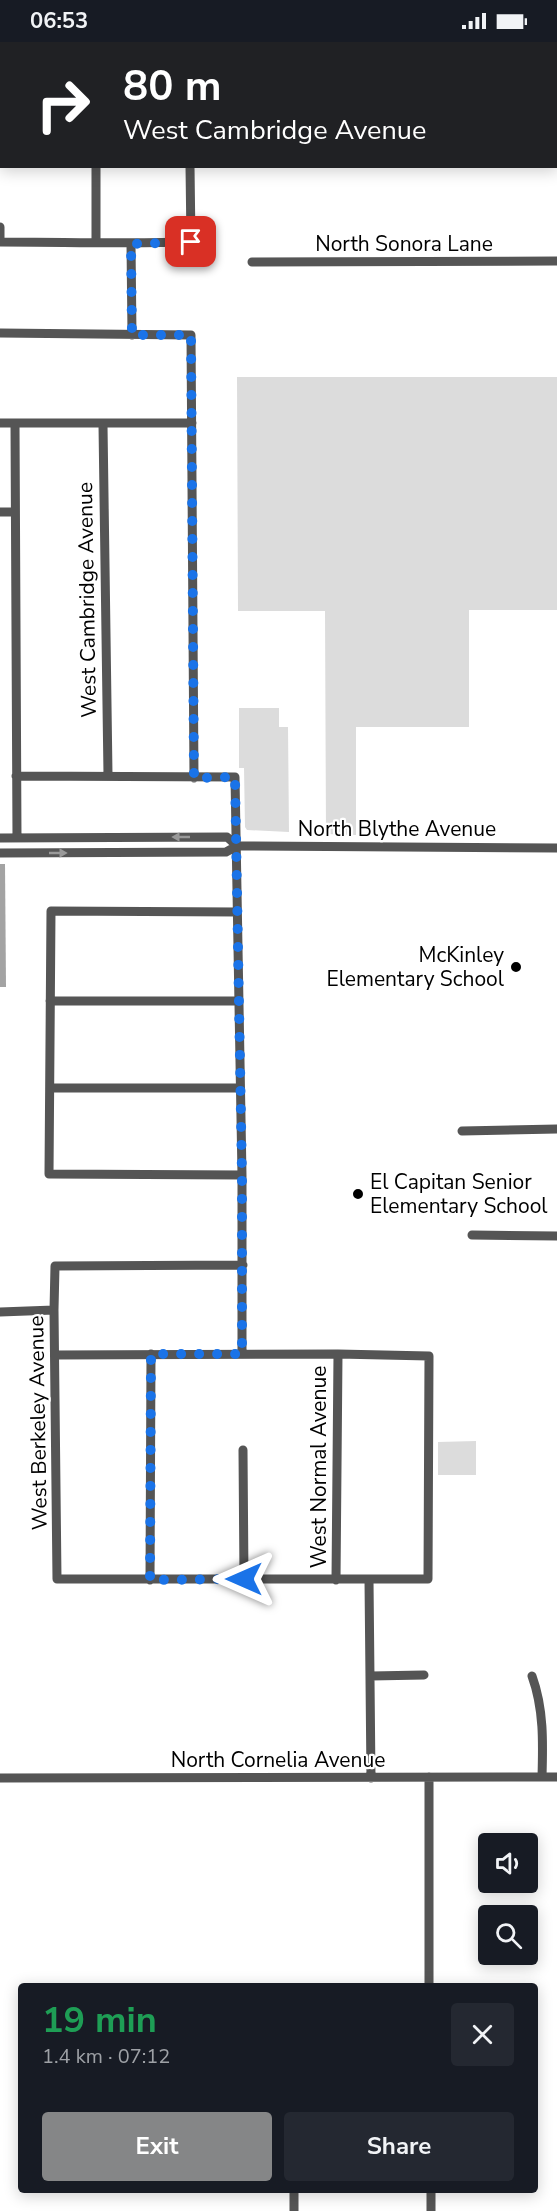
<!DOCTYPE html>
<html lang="en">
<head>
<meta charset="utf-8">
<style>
	:root { --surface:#171b24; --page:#242831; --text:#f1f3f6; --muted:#9ea1a6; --accent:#858687 }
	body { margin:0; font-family:"Nunito Sans",sans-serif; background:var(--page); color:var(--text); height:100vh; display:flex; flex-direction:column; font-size:22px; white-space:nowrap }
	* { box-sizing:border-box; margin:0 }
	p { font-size:20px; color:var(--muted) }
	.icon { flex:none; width:33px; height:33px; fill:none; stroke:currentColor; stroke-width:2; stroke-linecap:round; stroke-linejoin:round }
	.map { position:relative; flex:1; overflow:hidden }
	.side { position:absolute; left:18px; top:1941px; width:520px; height:210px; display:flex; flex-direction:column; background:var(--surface); border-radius:6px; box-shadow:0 3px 15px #0003 }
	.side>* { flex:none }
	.top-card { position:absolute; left:0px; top:0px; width:558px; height:126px; box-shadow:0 3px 15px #0003; background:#202124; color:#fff; overflow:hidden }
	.buttons { position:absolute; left:478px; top:1791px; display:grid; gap:12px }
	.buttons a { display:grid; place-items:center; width:60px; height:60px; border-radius:6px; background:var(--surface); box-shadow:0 3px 15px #0003; font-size:30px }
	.pin { position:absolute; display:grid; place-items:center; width:51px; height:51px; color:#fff; margin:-26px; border-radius:12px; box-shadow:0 3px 9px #0006 }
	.me { position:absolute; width:66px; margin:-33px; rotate:270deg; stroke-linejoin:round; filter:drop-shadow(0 0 4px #0008) }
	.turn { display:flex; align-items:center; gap:21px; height:126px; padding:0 24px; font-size:27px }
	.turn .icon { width:78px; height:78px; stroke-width:2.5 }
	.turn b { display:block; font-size:42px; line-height:51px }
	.round { display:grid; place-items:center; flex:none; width:63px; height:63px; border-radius:6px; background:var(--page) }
	.head { display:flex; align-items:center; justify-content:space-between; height:102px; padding:0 24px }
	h1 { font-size:36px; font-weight:700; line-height:45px; color:#1e9e55 }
	.action { display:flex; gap:12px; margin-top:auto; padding:12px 24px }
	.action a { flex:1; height:69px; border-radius:6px; background:var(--accent); color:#fff; font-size:24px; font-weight:700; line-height:69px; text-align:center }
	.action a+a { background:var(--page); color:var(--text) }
	.status { display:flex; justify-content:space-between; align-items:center; height:42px; padding:0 30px; background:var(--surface); direction:ltr }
	.status svg { height:16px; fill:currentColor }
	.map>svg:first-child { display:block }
	.green { fill:#dcdcdc }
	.water { fill:#a3a3a3 }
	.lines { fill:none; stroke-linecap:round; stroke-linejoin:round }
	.minor { stroke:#555; stroke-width:9 }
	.oneway { fill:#999 }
	.route { stroke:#1a73e8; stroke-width:10; stroke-dasharray:0 18 }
	.poi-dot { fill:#000; stroke:#fff; stroke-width:2 }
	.labels { text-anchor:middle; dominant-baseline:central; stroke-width:4.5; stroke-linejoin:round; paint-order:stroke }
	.street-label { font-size:21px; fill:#000; stroke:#fff }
	.poi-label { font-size:21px; fill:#000; stroke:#fff; text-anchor:end }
</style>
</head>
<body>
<div class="status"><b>06:53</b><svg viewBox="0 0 49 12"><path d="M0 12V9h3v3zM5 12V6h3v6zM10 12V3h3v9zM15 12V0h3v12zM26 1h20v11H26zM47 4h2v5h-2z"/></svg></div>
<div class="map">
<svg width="557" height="2169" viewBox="0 0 557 2169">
	<rect width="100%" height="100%" fill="#fff"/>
	<!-- green -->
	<path class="green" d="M352 0H557V102L556 2Z
		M237 335H557V568H469V685H356V793L326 792 325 569H238Z
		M239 666H279V685H288L289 790 247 788 245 785 244 726H239Z
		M476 1399V1433H438V1400Z"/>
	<!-- water -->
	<path class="water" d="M0 822H5L6 945H0Z"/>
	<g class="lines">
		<!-- minor -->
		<path class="minor" d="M95 0V2
			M188 0V2
			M96 124V199
			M0 185V200
			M0 200C64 200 127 202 191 200L190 124
			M131 202 132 293
			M252 220 557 219
			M0 291 191 293 194 736
			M0 381H192
			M15 381 17 796
			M103 383 108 733
			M0 470H15
			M16 734 235 735 242 1133V1312
			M0 796 227 795 237 804
			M0 811 226 810 237 804 557 806
			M237 870 51 869 49 1132 242 1133
			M50 959H238
			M50 1046H240
			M462 1089 557 1087
			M472 1193 557 1194
			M0 1270 54 1268
			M55 1313 338 1312 429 1314 428 1537H57L54 1268 55 1224 243 1223
			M243 1408 244 1537
			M150 1538 151 1312
			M336 1538 338 1312
			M369 1538 371 1736
			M371 1634 424 1633
			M532 1634C544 1667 543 1701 542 1735
			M429 1735V1944
			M0 1736 557 1735
			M294 2148V2169
			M431 2148V2169"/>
	</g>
	<!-- one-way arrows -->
	<defs><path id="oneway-solid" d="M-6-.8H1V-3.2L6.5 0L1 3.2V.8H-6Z" transform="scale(1.5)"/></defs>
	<g class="oneway">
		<use href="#oneway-solid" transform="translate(181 795) rotate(180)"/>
		<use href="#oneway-solid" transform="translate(58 811)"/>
	</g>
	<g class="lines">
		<!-- route -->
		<path class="route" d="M191 200 131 202 132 293H191L194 736 235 735 242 1133V1312H151L150 1538 244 1537"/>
	</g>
	<!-- markers -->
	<g class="poi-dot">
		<circle cx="516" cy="925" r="6"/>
		<circle cx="358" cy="1152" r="6"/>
	</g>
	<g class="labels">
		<!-- street labels -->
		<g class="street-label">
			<text x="404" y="202">North Sonora Lane</text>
			<text transform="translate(87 558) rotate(-91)">West Cambridge Avenue</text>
			<text x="397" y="787">North Blythe Avenue</text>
			<text transform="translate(38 1381) rotate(-91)">West Berkeley Avenue</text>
			<text transform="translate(319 1425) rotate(-90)">West Normal Avenue</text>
			<text x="278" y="1718">North Cornelia Avenue</text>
		</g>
		<!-- poi labels -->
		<g class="poi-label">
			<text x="504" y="913">McKinley<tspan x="504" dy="24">Elementary School</tspan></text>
			<text x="370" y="1140" text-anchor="start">El Capitan Senior<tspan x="370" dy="24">Elementary School</tspan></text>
		</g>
	</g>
</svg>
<div class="buttons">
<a><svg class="icon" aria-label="sound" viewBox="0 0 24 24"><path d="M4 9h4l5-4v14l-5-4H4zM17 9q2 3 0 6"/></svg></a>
<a><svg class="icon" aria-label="search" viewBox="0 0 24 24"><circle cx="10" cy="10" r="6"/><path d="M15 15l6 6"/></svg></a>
</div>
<div class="pin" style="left:191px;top:200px;background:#d93025"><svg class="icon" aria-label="arrive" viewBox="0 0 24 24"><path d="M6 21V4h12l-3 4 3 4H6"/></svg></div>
<svg class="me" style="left:244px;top:1537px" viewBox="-20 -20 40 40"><path d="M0-17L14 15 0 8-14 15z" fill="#1a73e8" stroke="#fff" stroke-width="4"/></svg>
<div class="top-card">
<div class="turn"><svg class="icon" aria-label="right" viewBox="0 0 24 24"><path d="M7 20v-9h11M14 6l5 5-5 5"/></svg><div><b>80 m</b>West Cambridge Avenue</div></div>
</div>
<section class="side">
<div class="head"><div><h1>19 min</h1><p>1.4 km · 07:12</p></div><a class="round"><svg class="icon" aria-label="close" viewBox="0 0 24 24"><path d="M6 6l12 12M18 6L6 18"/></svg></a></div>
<div class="action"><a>Exit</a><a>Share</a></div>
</section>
</div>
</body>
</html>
